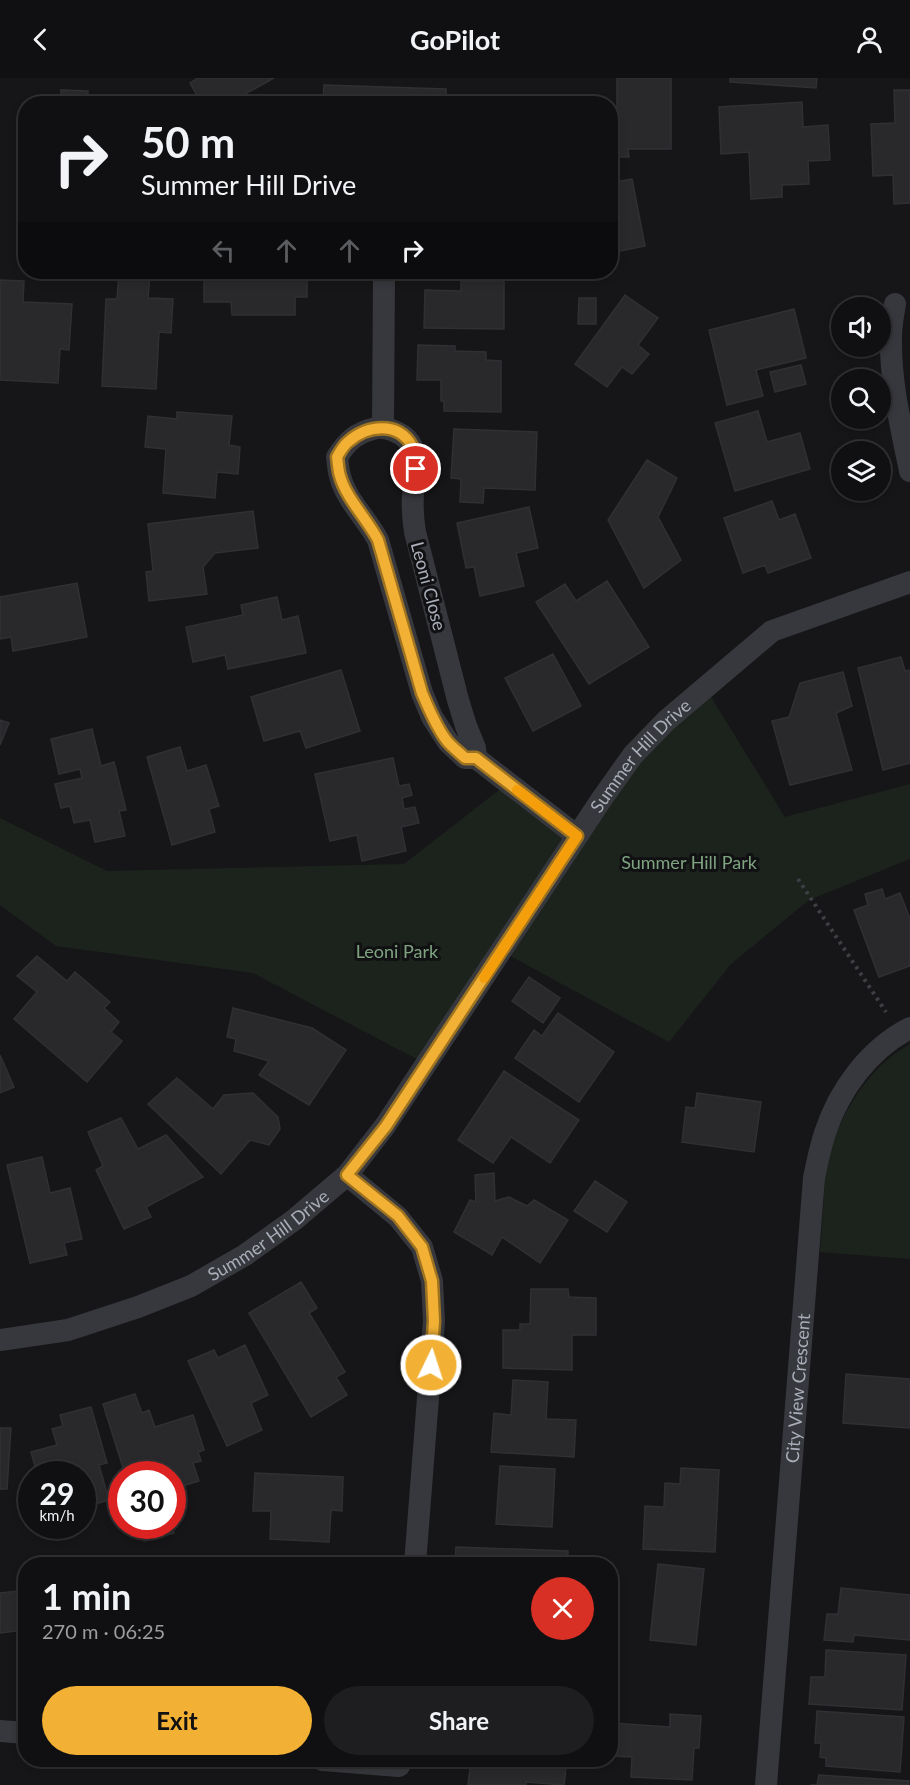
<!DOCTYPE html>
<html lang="en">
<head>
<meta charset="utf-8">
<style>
	:root { --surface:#101012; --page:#1e1e20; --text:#f1f3f6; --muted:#9c9d9f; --line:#303032; --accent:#f2b134 }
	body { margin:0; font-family:Lato,sans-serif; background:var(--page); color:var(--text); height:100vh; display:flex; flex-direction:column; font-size:22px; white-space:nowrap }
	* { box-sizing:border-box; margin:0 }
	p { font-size:20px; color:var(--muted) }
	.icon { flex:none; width:33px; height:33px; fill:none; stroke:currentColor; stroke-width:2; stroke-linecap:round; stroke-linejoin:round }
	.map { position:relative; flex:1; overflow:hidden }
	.details { position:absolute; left:18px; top:1479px; width:600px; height:210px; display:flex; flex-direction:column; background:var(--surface); border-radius:24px; box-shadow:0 3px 9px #0003,0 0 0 2px var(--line) }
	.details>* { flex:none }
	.hud { position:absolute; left:18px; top:18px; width:600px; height:183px; border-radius:24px; box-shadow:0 3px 9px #0003,0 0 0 2px var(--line); background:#101012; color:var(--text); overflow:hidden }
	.fabs { position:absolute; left:831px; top:219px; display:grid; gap:12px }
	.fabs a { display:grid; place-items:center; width:60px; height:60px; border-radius:50%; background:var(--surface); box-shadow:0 3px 9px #0003,0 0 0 2px var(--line); font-size:30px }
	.speed { position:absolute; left:18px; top:1383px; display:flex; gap:12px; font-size:30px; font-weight:700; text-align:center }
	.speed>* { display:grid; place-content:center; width:78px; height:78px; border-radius:50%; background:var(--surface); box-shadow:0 3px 9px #0003,0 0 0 2px var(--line); line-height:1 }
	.speed small { font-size:15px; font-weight:400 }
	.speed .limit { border:9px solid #d22; background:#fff; color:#111 }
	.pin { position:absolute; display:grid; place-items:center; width:51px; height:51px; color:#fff; margin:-26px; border:3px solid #fff; border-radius:50%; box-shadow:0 2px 6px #0007 }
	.me { position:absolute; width:66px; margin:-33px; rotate:4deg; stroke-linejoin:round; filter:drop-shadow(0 0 4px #0008) }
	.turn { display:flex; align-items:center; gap:21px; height:126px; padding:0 24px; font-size:27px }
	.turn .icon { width:78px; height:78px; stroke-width:2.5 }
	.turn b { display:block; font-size:42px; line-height:51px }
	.lanes { display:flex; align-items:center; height:57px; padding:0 24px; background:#0003; justify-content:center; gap:30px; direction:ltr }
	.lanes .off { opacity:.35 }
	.round { display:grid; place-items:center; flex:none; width:63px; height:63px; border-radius:32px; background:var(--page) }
	.head { display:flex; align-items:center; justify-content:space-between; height:102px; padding:0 24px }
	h1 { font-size:36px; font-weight:700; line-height:45px }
	.button { display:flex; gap:12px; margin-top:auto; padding:12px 24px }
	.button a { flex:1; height:69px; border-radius:36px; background:var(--accent); color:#111; font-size:24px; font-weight:700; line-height:69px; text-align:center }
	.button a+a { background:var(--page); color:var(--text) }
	header { display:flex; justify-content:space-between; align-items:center; height:78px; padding:0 24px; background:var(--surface); font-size:27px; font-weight:700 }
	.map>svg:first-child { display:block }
	.green { fill:#1c231d }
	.building { fill:#29292c; stroke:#303034; stroke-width:1.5 }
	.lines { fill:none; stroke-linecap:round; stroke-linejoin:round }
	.path { stroke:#3d3f44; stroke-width:4; stroke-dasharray:3 4.5; stroke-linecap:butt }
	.minor { stroke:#37383d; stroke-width:22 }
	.route-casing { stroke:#9d7322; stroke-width:15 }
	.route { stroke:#f2b134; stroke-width:10 }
	.slow { stroke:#f59e0b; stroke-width:10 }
	.labels { text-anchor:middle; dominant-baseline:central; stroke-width:6; stroke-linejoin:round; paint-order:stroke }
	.street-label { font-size:18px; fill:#a8adb8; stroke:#111113 }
	.park-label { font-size:18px; fill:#7fa381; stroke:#111113 }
</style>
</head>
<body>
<header><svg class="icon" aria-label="back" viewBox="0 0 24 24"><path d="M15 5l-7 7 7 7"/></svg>GoPilot<svg class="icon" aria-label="person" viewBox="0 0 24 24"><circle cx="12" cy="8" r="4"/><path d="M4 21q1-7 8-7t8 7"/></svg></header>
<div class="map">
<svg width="910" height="1707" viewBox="0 0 910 1707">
	<rect width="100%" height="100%" fill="#161618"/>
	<!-- green -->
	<path class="green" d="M705 609 785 739 910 706V781L809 822 731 886 669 964 501 873 426 986 253 895 56 868 0 827V740L107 793 404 786 508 705 577 758 633 677Z
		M910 966V1181L820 1174C821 1155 823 1137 824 1118 825 1109 824 1099 826 1090 837 1041 865 991 910 966Z"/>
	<!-- building -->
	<path class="building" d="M198 0H274L245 16 251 26H202L190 5Z
		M617 0H671V71H628L629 79H610V46H617Z
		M730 0H817L816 10 730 4Z
		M324 7 446 11V26H323Z
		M61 12 88 13 87 26H60Z
		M894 12H910V125L894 126 893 97 873 98 871 46 895 45Z
		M802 24 803 49 828 47 830 82 808 83 809 106 782 107V119L751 121 749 74 721 76 719 29Z
		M632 101 645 168 610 175V105Z
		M22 123H26V147H22Z
		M204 194H307V219H295V237H232L231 224H204Z
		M119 195 150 196 148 220 173 221 171 255 159 254 156 311 102 308 106 221H117Z
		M0 202 24 203 23 224 72 226 69 272 60 271 58 305 0 302Z
		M461 203H504V251L424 250 425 212 461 213Z
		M625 217 658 240 638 267 649 276 632 296 622 289 607 309 575 286Z
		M579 220H596V246H578Z
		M794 231 806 280 756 292 763 318 727 327 709 252Z
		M418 267 455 268V273L486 274V282L501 283V334L444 333V323H441V302H417Z
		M801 287 806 306 775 314 770 294Z
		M758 333 767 364 800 355 810 391 735 413 715 345Z
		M177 334 232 338 229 367 240 369 238 396 217 394 215 420 163 415 166 371 145 369 148 338 177 341Z
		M454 351 537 354 535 412 484 410 483 425 460 424 461 401 451 400Z
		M647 382 677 400 658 439 681 482 644 510 608 442Z
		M772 423 779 442 795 436 811 480 768 495 765 487 743 495 724 440Z
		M529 429 538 470 516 475 524 508 480 518 474 489 466 490 457 445Z
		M253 433 258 470 215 475 203 489 207 516 149 523 146 494 153 493 148 446Z
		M607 503 649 569 589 606 536 524 565 506 576 523Z
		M77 505 87 559 13 573 11 559 0 561V519Z
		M277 519 282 542 298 538 306 575 228 591 225 577 193 584 186 549 243 537 241 527Z
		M553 576 581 628 533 653 505 600Z
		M901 579 905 593 910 592V685L883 692 858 590Z
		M341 592 360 653 306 670 300 653 264 663 251 619Z
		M843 594 852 628 836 635 852 692 790 707 772 643 789 639 800 605Z
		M0 642 9 645 0 667Z
		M92 651 101 688 114 684 126 732 119 733 125 758 95 764 90 742 74 745 70 728 61 730 55 706 82 700 80 691 59 696 51 661Z
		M180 669 187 693 206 687 219 728 209 731 215 754 172 767 147 679Z
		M393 680 399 708 409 706 412 717 402 720 404 731 415 729 419 745 401 749 406 773 362 783 357 757 330 763 315 696Z
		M882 811 885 821 900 815 910 841V888L879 899 854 832 868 827 865 816Z
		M37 878 67 903 75 894 110 924 104 930 119 944 111 954 122 963 87 1004 14 941 37 914 17 898Z
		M529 899 560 920 543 945 512 923Z
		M233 930 312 950 346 972 309 1027 259 997 269 983 234 973 236 961 227 959Z
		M558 935 614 974 579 1024 515 980 534 952 542 958Z
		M0 977 14 1009 0 1015Z
		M504 993 579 1042 550 1085 511 1059 493 1085 458 1062Z
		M177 1000 213 1031 224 1017 253 1015 278 1039 280 1051 269 1067 250 1062 221 1096 148 1026Z
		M697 1015 761 1024 754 1074 682 1064 686 1029 695 1030Z
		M121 1040 138 1071 166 1057 203 1099 146 1129 151 1139 124 1151 96 1092 103 1088 88 1054Z
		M42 1079 50 1115 70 1110 82 1161 64 1165 67 1177 30 1185 7 1087Z
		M494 1095 495 1123 509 1119 527 1128 534 1122 568 1142 540 1185 502 1159 492 1177 454 1154 470 1122 476 1124 475 1097Z
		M595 1103 627 1124 607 1154 574 1133Z
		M301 1204 317 1230 309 1235 345 1294 336 1299 347 1317 311 1339 249 1235Z
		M531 1211H568L569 1219 596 1220V1257H572V1292L503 1290V1252H520V1246H530Z
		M245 1267 268 1317 251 1325 262 1352 227 1368 188 1283 214 1272 218 1280Z
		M846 1296 910 1301V1350L843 1345Z
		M513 1302 548 1304 546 1341 576 1342 574 1379 491 1374 494 1335 511 1337Z
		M135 1316 142 1335 149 1332 155 1349 193 1337 204 1372 198 1374 201 1383 193 1385 199 1403 172 1411V1396H125L103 1326Z
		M91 1329 107 1385 99 1387 109 1422 92 1427 94 1435 82 1438V1396H37L31 1374 57 1367 52 1351 63 1348 60 1337Z
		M0 1350H11L7 1411H0Z
		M500 1388 555 1391 552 1449 496 1446Z
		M681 1390 719 1392 715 1474 643 1471 645 1428 664 1429 665 1405 680 1406Z
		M255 1395 343 1399 342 1433 331 1432 329 1464 270 1461 271 1433H253Z
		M140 1448H172L174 1455 144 1463Z
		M456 1469 568 1473V1486H455Z
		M238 1480 326 1483V1486H237Z
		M658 1486 704 1491 696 1567 650 1562Z
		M841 1510 910 1517V1562L854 1557 853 1564 824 1562 827 1536H838Z
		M18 1513 23 1552 0 1555V1515Z
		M826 1572 906 1577 902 1632 809 1626 811 1599H825Z
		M817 1633 904 1639 900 1694 826 1688V1680L820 1679 821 1665H815Z
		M670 1636 701 1638 699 1670H694L692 1702 631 1699 632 1679 610 1678 612 1645 670 1649Z
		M471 1682H567L564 1707 526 1704V1707H468Z
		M819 1697 909 1703 908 1707H810H817Z"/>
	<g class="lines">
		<!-- path -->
		<path class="path" d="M798 801 886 934"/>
		<!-- minor -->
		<g class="minor">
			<path d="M895 226C893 237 891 248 891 259 890 304 901 348 910 393"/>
			<path d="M383 349 384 194"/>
			<path d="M476 680 475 670 466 648 458 622 415 454C413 441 412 430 413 417 414 393 423 364 394 353 387 350 383 349 376 350 356 355 348 362 337 379 338 385 338 392 340 398 346 422 367 441 378 462L422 615 432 639 448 664 465 680H476L577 758"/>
			<path d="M347 1097 398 1139 422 1169 432 1203 434 1243 415 1486"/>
			<path id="s1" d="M0 1262 68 1252 138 1229 191 1208 245 1177 294 1142 347 1097 385 1048 601 722 633 677 667 642 772 553 910 504"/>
			<path d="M0 1653 26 1655"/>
			<path d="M323 1682 399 1688"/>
			<path id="s2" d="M766 1707 814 1100C817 1085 820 1070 825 1055 839 1012 869 971 910 950"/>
		</g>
	</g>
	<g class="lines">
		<defs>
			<path id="route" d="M416 391C415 384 415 375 412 368 398 343 367 347 348 364 343 368 340 374 337 379 338 385 338 392 340 398 346 420 367 441 378 462L422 615C429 631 436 649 447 663 452 669 460 675 465 680H476L577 758 386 1048 347 1097 398 1138 422 1169 432 1203 434 1243 431 1287"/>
		</defs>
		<!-- route casing -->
		<use href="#route" class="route-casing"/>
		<!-- route -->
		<use href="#route" class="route"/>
		<!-- slow -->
		<path class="slow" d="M484 900 577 758 517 712"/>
	</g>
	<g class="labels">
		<!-- street labels -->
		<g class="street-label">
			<text transform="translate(429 508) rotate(75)">Leoni Close</text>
			<text stroke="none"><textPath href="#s1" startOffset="904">Summer Hill Drive</textPath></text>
			<text stroke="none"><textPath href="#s1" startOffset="292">Summer Hill Drive</textPath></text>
			<text stroke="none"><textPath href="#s2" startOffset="398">City View Crescent</textPath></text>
		</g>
		<!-- park labels -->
		<g class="park-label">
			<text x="689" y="784">Summer Hill Park</text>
			<text x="397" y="873">Leoni Park</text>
		</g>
	</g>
</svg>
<div class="fabs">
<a><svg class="icon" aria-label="sound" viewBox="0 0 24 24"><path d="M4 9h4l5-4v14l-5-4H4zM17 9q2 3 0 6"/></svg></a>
<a><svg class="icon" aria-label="search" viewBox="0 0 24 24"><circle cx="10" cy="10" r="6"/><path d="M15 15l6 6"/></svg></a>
<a><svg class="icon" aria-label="layers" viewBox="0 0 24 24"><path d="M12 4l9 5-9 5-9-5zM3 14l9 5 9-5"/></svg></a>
</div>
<div class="speed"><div>29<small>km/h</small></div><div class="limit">30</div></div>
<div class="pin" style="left:416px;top:391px;background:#d93025"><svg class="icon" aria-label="arrive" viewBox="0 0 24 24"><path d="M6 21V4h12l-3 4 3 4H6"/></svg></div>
<svg class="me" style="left:431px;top:1287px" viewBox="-20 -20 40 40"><circle r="17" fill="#f2b134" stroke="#fff" stroke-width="3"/><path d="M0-11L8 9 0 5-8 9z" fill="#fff"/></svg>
<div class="hud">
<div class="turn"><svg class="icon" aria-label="right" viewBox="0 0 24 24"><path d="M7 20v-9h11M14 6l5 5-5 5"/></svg><div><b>50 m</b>Summer Hill Drive</div></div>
<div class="lanes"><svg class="icon off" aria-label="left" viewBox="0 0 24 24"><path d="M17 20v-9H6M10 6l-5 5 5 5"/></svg><svg class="icon off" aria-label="ahead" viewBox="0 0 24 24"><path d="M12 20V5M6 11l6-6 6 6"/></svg><svg class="icon off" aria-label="ahead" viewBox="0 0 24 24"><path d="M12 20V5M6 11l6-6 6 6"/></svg><svg class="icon" aria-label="right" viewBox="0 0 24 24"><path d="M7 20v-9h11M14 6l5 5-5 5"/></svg></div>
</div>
<section class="details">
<div class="head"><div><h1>1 min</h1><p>270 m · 06:25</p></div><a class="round" style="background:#d93025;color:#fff"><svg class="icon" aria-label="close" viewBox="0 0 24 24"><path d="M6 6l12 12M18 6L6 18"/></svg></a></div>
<div class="button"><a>Exit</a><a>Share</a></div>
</section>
</div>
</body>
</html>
